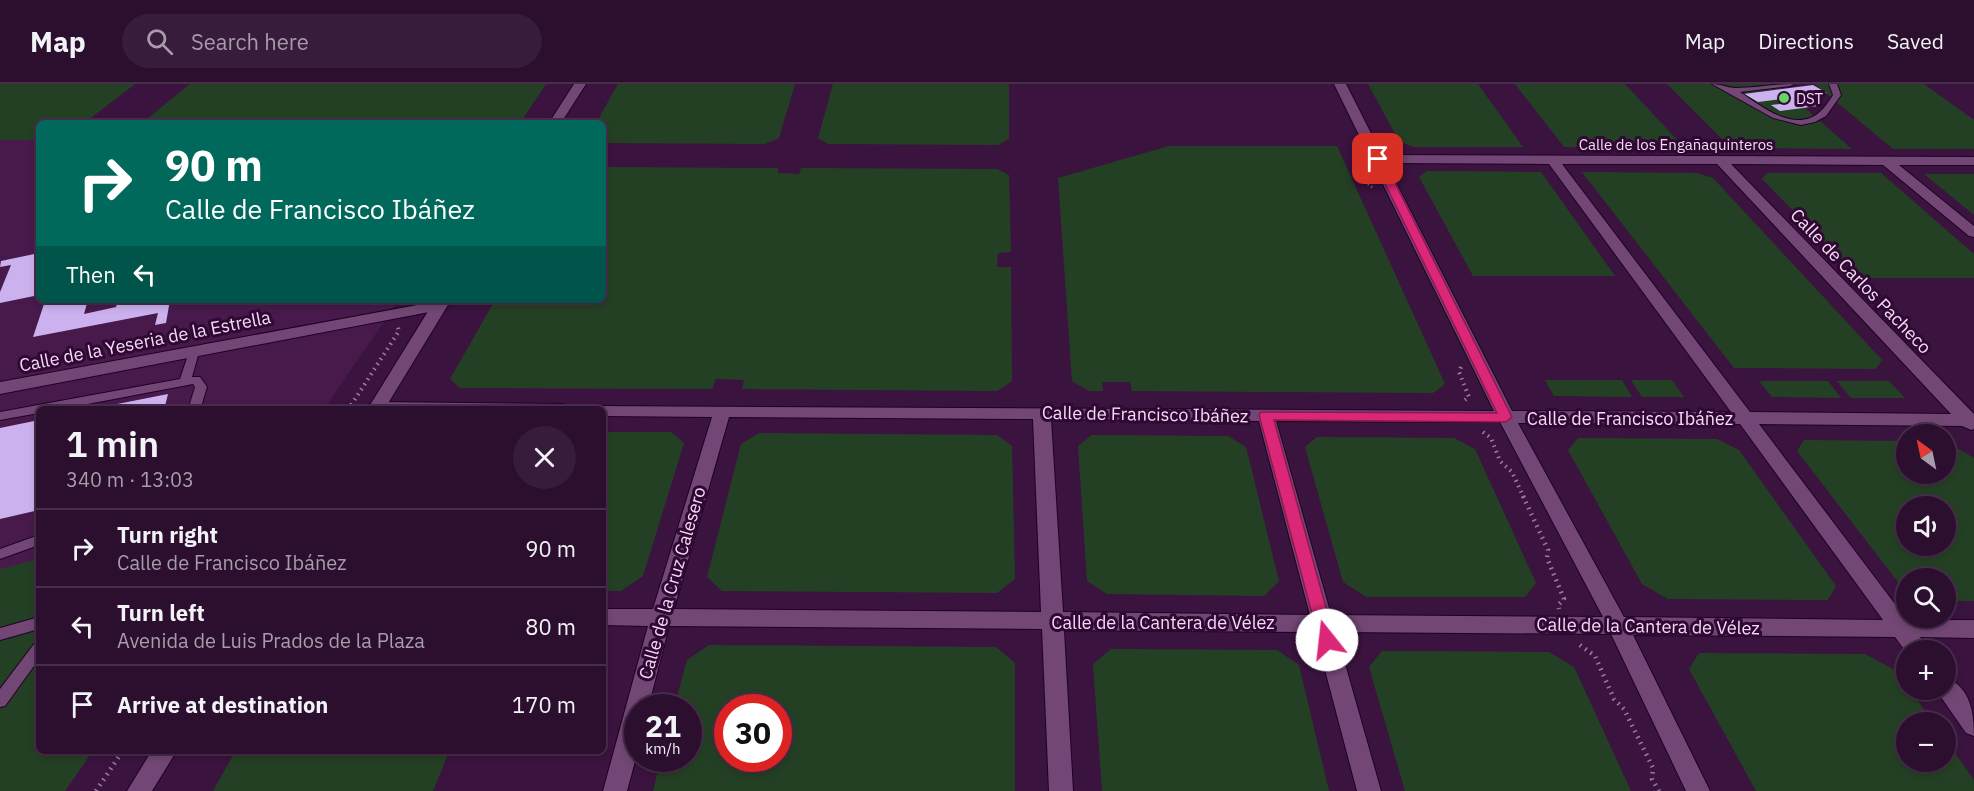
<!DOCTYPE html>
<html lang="en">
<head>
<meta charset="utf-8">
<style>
	:root { --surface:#2c0e2f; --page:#381c3b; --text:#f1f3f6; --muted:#a69caa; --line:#482e4b }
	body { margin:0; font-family:"IBM Plex Sans",sans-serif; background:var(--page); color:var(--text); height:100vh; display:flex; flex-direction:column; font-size:22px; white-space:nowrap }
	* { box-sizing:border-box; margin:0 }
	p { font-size:20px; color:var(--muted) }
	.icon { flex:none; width:33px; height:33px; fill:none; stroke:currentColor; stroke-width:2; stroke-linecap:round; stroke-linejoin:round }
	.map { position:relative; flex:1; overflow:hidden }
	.details { position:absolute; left:36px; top:322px; width:570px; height:348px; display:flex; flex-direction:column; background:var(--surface); border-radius:9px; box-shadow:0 3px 9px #0003,0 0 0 2px var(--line) }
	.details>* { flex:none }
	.guide { position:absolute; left:36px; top:36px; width:570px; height:183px; border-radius:9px; box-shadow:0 3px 9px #0003,0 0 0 2px var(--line); background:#00695c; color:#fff; overflow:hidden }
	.needle { width:39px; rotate:327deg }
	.buttons { position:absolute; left:1896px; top:340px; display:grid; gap:12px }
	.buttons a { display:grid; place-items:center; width:60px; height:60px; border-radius:50%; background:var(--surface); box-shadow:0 3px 9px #0003,0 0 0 2px var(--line); font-size:30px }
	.speed { position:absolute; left:624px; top:610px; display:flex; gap:12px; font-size:30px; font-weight:700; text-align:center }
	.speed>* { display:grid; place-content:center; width:78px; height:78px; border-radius:50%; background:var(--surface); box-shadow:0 3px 9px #0003,0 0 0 2px var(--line); line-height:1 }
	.speed small { font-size:15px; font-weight:400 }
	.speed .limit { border:9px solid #d22; background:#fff; color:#111 }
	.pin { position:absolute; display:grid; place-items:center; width:51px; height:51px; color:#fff; margin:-26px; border-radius:12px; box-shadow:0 3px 9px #0006 }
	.me { position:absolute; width:66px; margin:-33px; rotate:344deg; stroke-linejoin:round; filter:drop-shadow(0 0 4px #0008) }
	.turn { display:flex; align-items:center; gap:21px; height:126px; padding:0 30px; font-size:27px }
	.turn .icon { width:78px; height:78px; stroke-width:2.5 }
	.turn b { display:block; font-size:42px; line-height:51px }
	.then { display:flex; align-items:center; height:57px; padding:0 30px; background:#0003; gap:12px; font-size:22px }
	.round { display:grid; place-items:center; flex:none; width:63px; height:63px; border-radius:32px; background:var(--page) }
	.overview { display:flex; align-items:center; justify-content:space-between; height:102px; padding:0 30px }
	h1 { font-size:36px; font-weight:600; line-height:45px }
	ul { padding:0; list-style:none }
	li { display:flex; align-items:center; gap:18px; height:78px; padding:0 30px; border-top:2px solid var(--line) }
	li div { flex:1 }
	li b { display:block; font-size:22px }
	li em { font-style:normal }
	header { display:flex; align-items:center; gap:36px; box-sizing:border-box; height:84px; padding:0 30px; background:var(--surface); border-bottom:2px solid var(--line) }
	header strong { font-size:28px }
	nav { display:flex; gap:33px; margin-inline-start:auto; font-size:21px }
	.search { width:420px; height:54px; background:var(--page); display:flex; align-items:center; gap:15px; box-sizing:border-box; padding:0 21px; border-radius:33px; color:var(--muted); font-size:22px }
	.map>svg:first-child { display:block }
	.built { fill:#471a4b }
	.green { fill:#244024; fill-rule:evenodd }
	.building { fill:#ccb1ef }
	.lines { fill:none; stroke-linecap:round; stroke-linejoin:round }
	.lane-casing { stroke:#200025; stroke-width:2 }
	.street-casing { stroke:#200025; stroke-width:2 }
	.secondary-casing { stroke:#200025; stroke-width:2 }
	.path-far2 { stroke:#9d7c9f; stroke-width:3; stroke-dasharray:1 3; stroke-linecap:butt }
	.path-far1 { stroke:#9d7c9f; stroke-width:4; stroke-dasharray:1.5 4.5; stroke-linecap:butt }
	.path { stroke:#9d7c9f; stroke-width:4.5; stroke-dasharray:1.5 5; stroke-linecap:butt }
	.lane { fill:#724775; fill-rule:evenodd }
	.street { fill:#724775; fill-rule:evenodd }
	.secondary { fill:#724775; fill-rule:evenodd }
	.route { fill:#db2777; stroke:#8e194d; stroke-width:1.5 }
	.poi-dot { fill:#64d467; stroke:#300834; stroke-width:2 }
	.labels { text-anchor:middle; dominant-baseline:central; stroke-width:6; stroke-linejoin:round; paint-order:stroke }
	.far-poi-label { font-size:15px; fill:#f4daf5; stroke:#300834; text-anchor:start }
	.far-street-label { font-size:15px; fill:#f4daf5; stroke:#300834 }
	.street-label { font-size:18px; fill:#f4daf5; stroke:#300834 }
</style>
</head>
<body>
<header>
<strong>Map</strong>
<div class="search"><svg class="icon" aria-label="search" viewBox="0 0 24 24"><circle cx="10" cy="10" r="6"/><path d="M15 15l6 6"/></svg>Search here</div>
<nav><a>Map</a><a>Directions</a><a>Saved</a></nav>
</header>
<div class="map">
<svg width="1974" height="707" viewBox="0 0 1974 707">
	<rect width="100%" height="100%" fill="#3b133f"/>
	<!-- built -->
	<path class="built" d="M0 0H135L84 39H39V216H399L324 325 39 326V668H92L65 707H0Z"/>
	<!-- green -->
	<path class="green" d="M0 0H135L84 39H39V56H0Z
		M190 0H546L520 39H142Z
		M618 0H795L779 54 765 60 603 59V39H596Z
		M833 0H1006L1009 1V55L998 61 828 60 818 54Z
		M1368 0H1478L1523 63H1413L1399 57Z
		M1515 0H1625L1680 59 1674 64 1564 63Z
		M1667 0H1777L1852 65 1742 64 1726 59Z
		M1815 0H1924L1974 36V65H1893Z
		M1169 62H1337L1445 300 1433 309 1132 307 1130 298H1102L1103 307H1089L1072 297 1058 94Z
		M603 83 778 84V89L799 90 801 84 997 85 1009 91 1011 168 998 169 997 183H1011L1012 297 997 307 742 305 744 296 716 295 712 305 460 304 450 295 495 216H603Z
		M1427 87 1541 88 1615 192H1473L1419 93Z
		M1582 88 1697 89 1713 94 1882 276 1876 285 1734 284Z
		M1767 89H1881L1974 170V194H1860L1762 95Z
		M1924 90H1974V131Z
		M1545 296H1622L1632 313 1554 312Z
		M1631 296H1672L1684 313H1642Z
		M1759 297H1828L1841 314 1772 313Z
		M1837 297H1889L1905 314H1851Z
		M603 348H671L684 359 643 492 621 507H603Z
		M759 349 997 351 1012 362 1015 495 997 509 722 507 707 493 741 360Z
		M1092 351 1228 352 1246 363 1279 497 1264 512 1107 510 1087 497 1078 362Z
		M1317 353 1454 354 1475 365 1536 499 1525 513H1366L1343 498 1305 363Z
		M1578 354 1717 355 1739 366 1836 502 1828 516 1668 515 1642 500 1568 366Z
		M1804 356 1906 357V390H1946V358L1974 374V517H1946V495H1906V505L1901 502 1797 367ZM1906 423H1946V462H1906Z
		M39 475V668H92L65 707H0V485Z
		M709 561 996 563 1015 579V707H653L661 675H688V624H674L687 576ZM728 624H778V675H728Z
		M1111 565 1277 566 1299 581 1329 707H1102L1093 580Z
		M1382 567 1549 568 1574 583 1631 707H1405L1369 583Z
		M1699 569 1865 570 1897 587 1906 601V606H1910L1934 639H1906V678H1946V656L1974 696V707H1756L1689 585Z
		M235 668H449L433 707H213Z"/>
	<!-- building -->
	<path class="building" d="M1813 1 1827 9 1804 12 1818 22 1780 27 1771 21 1788 19 1781 15 1758 18 1744 10Z
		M39 169V211L0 219V208L11 181 0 183 1 177Z
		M51 216H88L84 230 116 223 118 217 121 216H136L135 221 170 216 166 239 155 241 158 229 33 253 45 217Z
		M168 310 164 326H97V324Z
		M39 336V426L0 435V344Z"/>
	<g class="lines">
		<defs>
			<path id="lane" d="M1712 0C1721 0 1728 4 1736 4 1755 4 1774 0 1794 0L1790 2 1740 8C1758 20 1786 43 1810 34 1821 30 1827 20 1833 11L1829 0H1837L1841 11 1826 32 1815 38 1801 41 1773 34Z
				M194 265 199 268 192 293H200L207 303 200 326H188L195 303 193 300 56 326H39V329L0 336V328L180 295 189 268Z
				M39 451V461L0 475V465Z
				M39 533V545L0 556V544Z
				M39 558V575L5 622 0 623V605L34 560Z"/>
			<path id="street" d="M1334 0H1346L1382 71 1974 73V81H1899L1974 142V153L1969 152 1883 81 1731 80 1974 330V345L1971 346 1962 342 1759 340 1907 536H1974V554L1920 553 1929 567 1906 568 1895 553 1633 551 1710 707H1686L1611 550 1336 548 1381 707H1357L1315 548 1064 546 1073 707H1049L1042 545 669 542 648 624H638V666L627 707H603L648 542 603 541V525H653L712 333 603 332V326H595L597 322 1494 327ZM1386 79 1549 80 1731 328 1512 327ZM1562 80H1717L1951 330 1750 328ZM729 333 1033 335 1041 528 674 525ZM1051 335 1259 337 1310 531 1063 528ZM1276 337 1500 338 1603 533 1331 531ZM1518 339 1740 340 1883 536 1624 533Z
				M439 217 445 219 447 222 445 225 0 310V298Z
				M376 318 563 320 571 326H368L370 320Z
				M1946 594C1971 603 1974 630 1974 652L1966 649 1936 606H1946Z"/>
			<path id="secondary" d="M574 0H586L561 39H549Z
				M435 216H451L384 326H367Z
				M151 668H176L152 707H127Z"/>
		</defs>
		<!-- lane casing -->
		<use href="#lane" class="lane-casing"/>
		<!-- street casing -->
		<use href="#street" class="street-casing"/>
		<!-- secondary casing -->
		<use href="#secondary" class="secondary-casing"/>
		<!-- path-far2 -->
		<path class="path-far2" d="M1363 85 1368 100 1373 104"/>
		<!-- path-far1 -->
		<path class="path-far1" d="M1461 283 1459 288 1469 313 1465 316
			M348 326 399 247 398 243
			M1483 348 1491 354 1500 377 1512 388 1524 414"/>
		<!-- path -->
		<path class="path" d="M1523 412 1548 466 1547 474 1564 515 1558 521 1559 525
			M1580 561 1595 572 1614 615 1624 625 1653 684 1652 695 1659 707
			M96 707 122 668"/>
		<!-- lane -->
		<use href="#lane" class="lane"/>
		<!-- street -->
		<use href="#street" class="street"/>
		<!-- secondary -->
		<use href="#secondary" class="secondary"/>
	</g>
	<!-- route -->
	<path class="route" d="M1374 73 1383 75 1512 333 1506 338 1274 336 1335 556 1333 560H1321L1319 556 1259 331 1261 328 1497 329 1373 75Z"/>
	<!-- markers -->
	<circle class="poi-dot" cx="1784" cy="14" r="6"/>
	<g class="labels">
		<!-- far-poi labels -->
		<g class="far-poi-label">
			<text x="1796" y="14">DST</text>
		</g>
		<!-- far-street labels -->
		<g class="far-street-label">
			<text x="1676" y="60">Calle de los Engañaquinteros</text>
		</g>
		<!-- street labels -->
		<g class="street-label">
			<text transform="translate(1861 197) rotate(46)">Calle de Carlos Pacheco</text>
			<text transform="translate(145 257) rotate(-11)">Calle de la Yeseria de la Estrella</text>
			<text transform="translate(1145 330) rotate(1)">Calle de Francisco Ibáñez</text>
			<text x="1630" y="334">Calle de Francisco Ibáñez</text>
			<text transform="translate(672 499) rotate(-74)">Calle de la Cruz Calesero</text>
			<text x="1163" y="538">Calle de la Cantera de Vélez</text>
			<text transform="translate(1648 542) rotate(1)">Calle de la Cantera de Vélez</text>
		</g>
	</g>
</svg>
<div class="buttons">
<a><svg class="needle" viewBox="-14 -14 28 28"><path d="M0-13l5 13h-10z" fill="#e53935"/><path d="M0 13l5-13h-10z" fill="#a69caa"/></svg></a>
<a><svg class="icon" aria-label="sound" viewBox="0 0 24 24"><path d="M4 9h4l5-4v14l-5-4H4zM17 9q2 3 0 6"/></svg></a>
<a><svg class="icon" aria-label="search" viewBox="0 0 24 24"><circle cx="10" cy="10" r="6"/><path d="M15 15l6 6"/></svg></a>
<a>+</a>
<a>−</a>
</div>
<div class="speed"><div>21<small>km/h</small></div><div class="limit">30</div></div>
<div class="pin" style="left:1378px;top:75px;background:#d93025"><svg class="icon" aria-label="arrive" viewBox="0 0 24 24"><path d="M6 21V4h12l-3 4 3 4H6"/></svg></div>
<svg class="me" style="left:1327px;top:556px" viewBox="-20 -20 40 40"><circle r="19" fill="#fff"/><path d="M0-13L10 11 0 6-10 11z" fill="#db2777"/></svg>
<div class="guide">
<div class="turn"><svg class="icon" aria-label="right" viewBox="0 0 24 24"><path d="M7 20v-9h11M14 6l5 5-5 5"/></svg><div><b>90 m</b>Calle de Francisco Ibáñez</div></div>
<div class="then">Then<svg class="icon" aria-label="left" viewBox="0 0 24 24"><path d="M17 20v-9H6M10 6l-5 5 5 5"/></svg></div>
</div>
<section class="details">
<div class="overview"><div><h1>1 min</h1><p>340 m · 13:03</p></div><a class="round"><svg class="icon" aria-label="close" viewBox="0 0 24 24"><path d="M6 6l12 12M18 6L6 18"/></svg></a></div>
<ul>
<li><svg class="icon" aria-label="right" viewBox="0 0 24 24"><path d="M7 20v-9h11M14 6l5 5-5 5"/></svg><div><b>Turn right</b><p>Calle de Francisco Ibáñez</p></div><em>90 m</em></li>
<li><svg class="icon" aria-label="left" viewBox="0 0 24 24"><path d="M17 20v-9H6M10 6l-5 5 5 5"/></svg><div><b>Turn left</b><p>Avenida de Luis Prados de la Plaza</p></div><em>80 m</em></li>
<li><svg class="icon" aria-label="arrive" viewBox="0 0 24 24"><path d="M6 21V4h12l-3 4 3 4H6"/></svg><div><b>Arrive at destination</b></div><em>170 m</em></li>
</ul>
</section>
</div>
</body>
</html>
